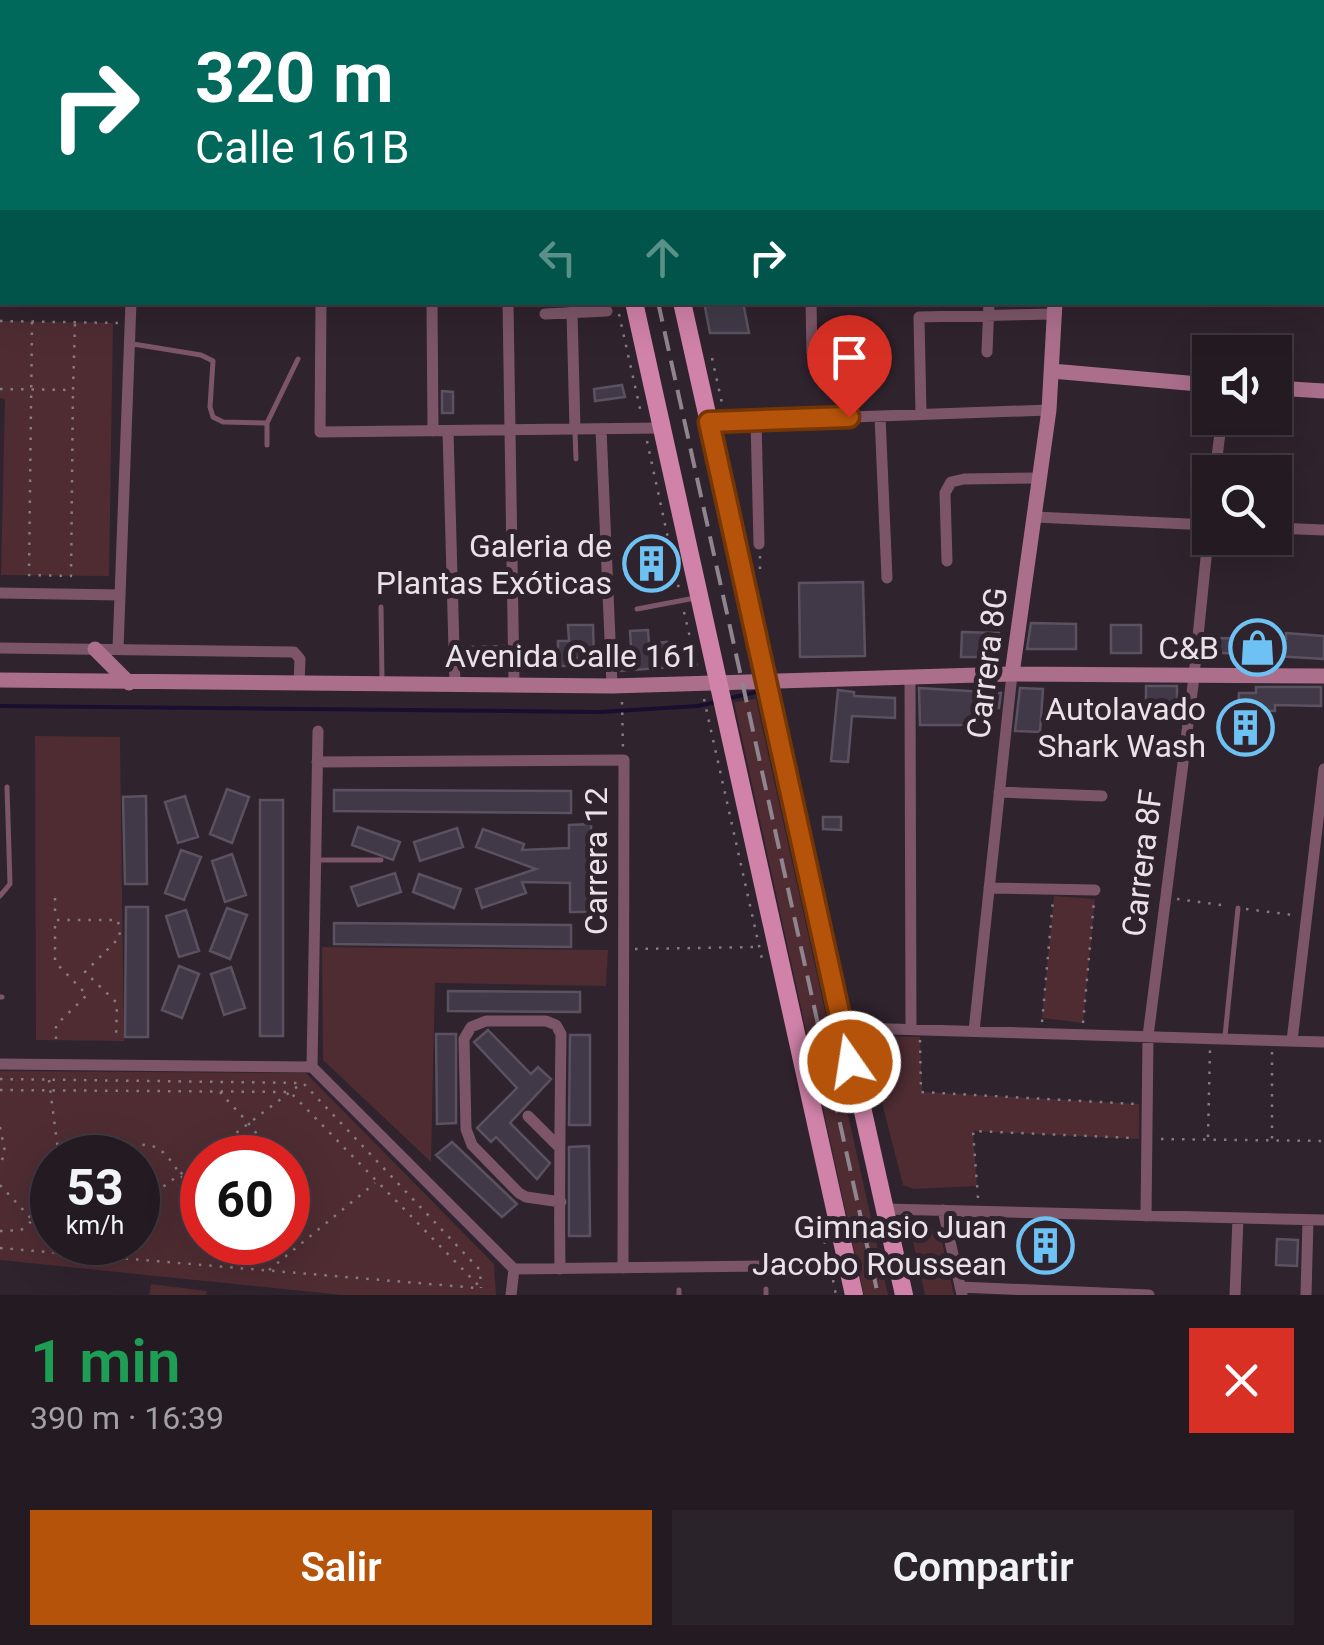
<!DOCTYPE html>
<html lang="es">
<head>
<meta charset="utf-8">
<style>
	:root { --surface:#231a22; --page:#2b232a; --text:#f1f3f6; --muted:#a3a1a5; --line:#403840; --accent:#b45309 }
	body { margin:0; font-family:Roboto,sans-serif; background:var(--page); color:var(--text); height:100vh; display:flex; flex-direction:column; font-size:38px; white-space:nowrap }
	* { box-sizing:border-box; margin:0 }
	p { font-size:32px; color:var(--muted) }
	.icon { flex:none; width:55px; height:55px; fill:none; stroke:currentColor; stroke-width:2; stroke-linecap:round; stroke-linejoin:round }
	.map { position:relative; height:1295px; overflow:hidden }
	.side { display:flex; flex-direction:column; background:var(--surface); flex:1 }
	.side>* { flex:none }
	.hud { position:absolute; left:0px; top:0px; width:1325px; height:305px; box-shadow:0 10px 40px #0002,0 0 0 2px var(--line); background:#00695c; color:#fff; overflow:hidden }
	.fabs { position:absolute; left:1192px; top:335px; display:grid; gap:20px }
	.fabs a { display:grid; place-items:center; width:100px; height:100px; border-radius:0px; background:var(--surface); box-shadow:0 10px 40px #0002,0 0 0 2px var(--line); font-size:50px }
	.speed { position:absolute; left:30px; top:1135px; display:flex; gap:20px; font-size:50px; font-weight:700; text-align:center }
	.speed>* { display:grid; place-content:center; width:130px; height:130px; border-radius:50%; background:var(--surface); box-shadow:0 10px 40px #0002,0 0 0 2px var(--line); line-height:1 }
	.speed small { font-size:25px; font-weight:400 }
	.speed .limit { border:15px solid #d22; background:#fff; color:#111 }
	.pin { position:absolute; display:grid; place-items:center; width:85px; height:85px; color:#fff; margin:-102px -42px; border-radius:50% 50% 50% 0; rotate:-45deg; box-shadow:0 0 10px #0007 }
	.pin .icon { rotate:45deg }
	.me { position:absolute; width:110px; margin:-55px; rotate:347deg; stroke-linejoin:round; filter:drop-shadow(0 0 8px #0008) }
	.turn { display:flex; align-items:center; gap:35px; height:210px; padding:0 30px; font-size:45px }
	.turn .icon { width:130px; height:130px; stroke-width:2.5 }
	.turn b { display:block; font-size:70px; line-height:85px }
	.lanes { display:flex; align-items:center; height:95px; padding:0 30px; background:#0003; justify-content:center; gap:50px; direction:ltr }
	.lanes .off { opacity:.35 }
	.round { display:grid; place-items:center; flex:none; width:105px; height:105px; border-radius:0px; background:var(--page) }
	.summary { display:flex; align-items:center; justify-content:space-between; height:170px; padding:0 30px }
	h1 { font-size:60px; font-weight:600; line-height:75px; color:#1e9e55 }
	.button { display:flex; gap:20px; margin-top:auto; padding:20px 30px }
	.button a { flex:1; height:115px; border-radius:0px; background:var(--accent); color:#fff; font-size:40px; font-weight:600; line-height:115px; text-align:center }
	.button a+a { background:var(--page); color:var(--text) }
	.map>svg:first-child { display:block }
	.green { fill:#4e2c32; fill-rule:evenodd }
	.lines { fill:none; stroke-linecap:round; stroke-linejoin:round }
	.stream { stroke:#180e30; stroke-width:4 }
	.building { fill:#413947; stroke:#5a5260; stroke-width:2.5 }
	.path { stroke:#857b83; stroke-width:2.5; stroke-dasharray:2.5 8; stroke-linecap:butt }
	.lane { stroke:#7c5668; stroke-width:5 }
	.street { stroke:#7c5668; stroke-width:11 }
	.secondary { stroke:#ab6f8c; stroke-width:15 }
	.primary { stroke:#d082a8; stroke-width:18 }
	.rail { stroke:#8f858e; stroke-width:4; stroke-dasharray:20 10; stroke-linecap:butt }
	.route-casing { stroke:#753606; stroke-width:25 }
	.route { stroke:#b45309; stroke-width:18 }
	.labels { text-anchor:middle; dominant-baseline:central; stroke-width:10; stroke-linejoin:round; paint-order:stroke }
	.poi-label { font-size:32px; fill:#eae2e9; stroke:#2f232d; text-anchor:end }
	.street-label { font-size:32px; fill:#eae2e9; stroke:#2f232d }
</style>
</head>
<body>
<div class="map">
<svg width="1324" height="1295" viewBox="0 0 1324 1295">
	<rect width="100%" height="100%" fill="#2f232d"/>
	<!-- green -->
	<path class="green" d="M0 321 113 323 109 576 1 575 5 399 0 398Z
		M756 699 888 1295H864L734 702Z
		M35 736 120 737 124 1041 36 1040Z
		M1054 896 1095 899 1083 1023 1042 1018Z
		M322 947 608 950 606 986 435 983 431 1162 323 1060Z
		M865 1036 920 1037 922 1092 1139 1104V1139L973 1131 977 1186 914 1189 903 1185Z
		M0 1071 306 1073 494 1264 496 1295H342L0 1260ZM52 1158H138V1242H52ZM202 1158H288V1242H202Z
		M939 1228 954 1295H925L911 1232Z
		M151 1284 207 1291 206 1295H149Z"/>
	<g class="lines">
		<!-- stream -->
		<path class="stream" d="M726 699 765 690
			M0 706 599 712 698 706 716 702"/>
	</g>
	<!-- building -->
	<path class="building" d="M704 302H743L749 333H710Z
		M622 385 625 397 595 401 594 389Z
		M442 391 453 392V413H442Z
		M670 556 671 568 633 573 631 560Z
		M863 582 865 656 800 657 799 583Z
		M1031 623 1076 624V649H1027Z
		M568 625H593L594 658H569V666H540V651L558 652V641H569Z
		M1111 625H1141V653H1111Z
		M648 630 649 644 667 642 670 667 621 671 620 648H631L630 631Z
		M962 632 999 633 998 657H961Z
		M1286 633 1324 636V659L1207 652 1208 638 1286 639Z
		M504 646V661H464L463 647Z
		M1146 686H1177V703H1156V715H1146Z
		M1256 687H1321V706L1275 705V711L1255 710 1253 745 1236 744 1239 693H1256Z
		M919 688 1001 693 999 708 972 709V725H920Z
		M1020 688 1043 689 1040 732 1015 731Z
		M838 690 854 692V696L895 698V718L852 716 848 762 831 761Z
		M227 789 249 797 232 843 210 834Z
		M334 790 571 791V813L334 811Z
		M146 796 147 884H125L123 797Z
		M185 796 198 837 178 843 165 802Z
		M260 800H283V1036H260Z
		M823 817H841V830L823 829Z
		M591 824 592 912H570V883L522 882 526 893 482 908 476 889 536 869 476 847 483 829 524 844 522 850 569 848V825Z
		M358 827 400 842 393 860 352 845Z
		M457 828 463 847 420 861 414 842Z
		M181 850 201 857 184 900 165 893Z
		M232 854 246 895 225 902 212 861Z
		M395 873 401 892 358 906 351 887Z
		M419 874 461 889 454 908 413 892Z
		M126 907H148V1037H125Z
		M227 908 247 915 230 959 210 951Z
		M186 910 199 951 179 957 166 916Z
		M334 923 571 925V947L334 944Z
		M179 966 199 974 182 1018 162 1010Z
		M231 967 245 1008 224 1015 211 974Z
		M448 991 580 992V1012L448 1011Z
		M488 1030 531 1074 538 1067 551 1079 510 1123 550 1163 537 1179 496 1137 491 1142 477 1128 517 1088 474 1042Z
		M436 1034H456V1123L437 1124Z
		M570 1035H590V1125H569Z
		M452 1142 517 1204 502 1217 436 1155Z
		M589 1146 590 1236H569V1147Z
		M1041 1232H1052L1051 1257H1040Z
		M1277 1239 1298 1240 1297 1266 1276 1265Z"/>
	<g class="lines">
		<!-- path -->
		<path class="path" d="M635 0V2
			M871 0 872 2
			M1161 0 1162 2
			M1322 22H1324
			M619 314 641 413
			M0 321 118 323
			M32 322 29 575 71 576 73 390
			M712 358 723 408
			M0 389 73 390 75 323
			M647 441 679 589
			M760 556V573
			M684 612 697 667
			M704 699 762 959
			M622 702 623 749
			M55 898V918
			M1177 899 1228 906
			M1246 909 1293 915
			M635 949 757 947
			M1042 1022 1053 900
			M1083 1023 1094 902
			M56 1039V1025L87 995 55 962V920H118L120 937 85 972 117 1003 116 1038
			M920 1040 921 1092 1136 1104
			M1272 1052V1139
			M0 1079 303 1083 480 1270 481 1288
			M49 1080 59 1158
			M0 1090 290 1092 480 1287
			M220 1092C236 1111 263 1134 269 1158
			M0 1127 5 1152 0 1165
			M1208 1137 1210 1050
			M1161 1139 1324 1141
			M114 1158C168 1118 173 1180 202 1201
			M203 1158 302 1083
			M0 1185 52 1241
			M978 1198 973 1131 1133 1138
			M138 1205 201 1159
			M0 1231 21 1230 33 1220
			M822 1231 827 1252
			M70 1242 72 1254 87 1242
			M0 1248 477 1288
			M269 1270 375 1183
			M833 1280 836 1295"/>
		<!-- lane -->
		<path class="lane" d="M0 87H2
			M133 344 201 355 213 361 210 407 213 417 223 422 267 423
			M575 432 576 459
			M267 445V423L298 359
			M381 607 382 681
			M637 609 695 598
			M319 860H381
			M0 896 10 884 7 787
			M0 997H2
			M1225 1036 1238 908
			M679 1295V1290
			M766 1295V1289"/>
		<!-- street -->
		<path class="street" d="M260 0V2
			M445 0V2
			M545 0 546 2
			M794 0V2
			M920 0V2
			M1084 0 1085 2
			M1243 2V0
			M321 302 320 432 661 428
			M432 302 433 431
			M508 302 514 685
			M811 302 812 353
			M572 312 575 429
			M545 314 607 311
			M987 352 989 302
			M921 414 919 317 1055 314
			M880 416 887 578
			M756 420 759 544
			M709 422 1049 410
			M601 429 612 686
			M448 431 455 685
			M1215 472 1222 418
			M1034 517 1210 525
			M1275 528 1324 530
			M947 561 945 493 951 482 964 479 1039 478
			M0 593 120 595
			M0 648 294 652 300 659 299 684
			M118 649 131 302
			M910 677 911 1029
			M317 762 624 760 623 1268
			M999 792 1102 796
			M989 888 1095 890
			M856 1028 1324 1042
			M974 1031 1012 674
			M1292 1041 1324 769
			M0 1064 312 1067
			M312 1067 318 731
			M312 1067 514 1269
			M528 1116 560 1148
			M885 1209 1324 1220
			M943 1210 962 1295
			M1146 1216 1148 1036 1193 685 1210 519
			M514 1269 848 1265
			M560 1269C559 1191 560 1112 561 1034L556 1025 546 1021H486L471 1027 464 1039 466 1129 472 1145 519 1193 526 1197 561 1202
			M960 1287 1149 1295
			M511 1295 514 1269
			M1235 1295 1238 1218
			M1306 1295 1308 1220"/>
		<!-- secondary -->
		<path class="secondary" d="M0 142 2 143
			M1322 144H1324
			M1322 266H1324
			M1052 371 1210 385
			M1275 388 1324 391
			M95 649 129 683
			M1012 674 1049 410 1055 302
			M0 680 612 686 1012 674 1324 676"/>
		<!-- primary -->
		<path class="primary" d="M566 0 567 2
			M615 0V2
			M634 302 854 1295
			M682 302 904 1295"/>
		<!-- rail -->
		<path class="rail" d="M591 0V2
			M658 302 878 1295"/>
	</g>
	<g class="lines">
		<defs>
			<path id="route" d="M849 417 709 422 850 1062"/>
		</defs>
		<!-- route casing -->
		<use href="#route" class="route-casing"/>
		<!-- route -->
		<use href="#route" class="route"/>
	</g>
	<!-- icons -->
	<defs>
		<symbol id="building-ring" viewBox="-11 -11 22 22"><circle r="9.5" fill="#2f232d" stroke="#6ec2f3" stroke-width="1.5"/><path d="M-4-6H4V6H1V3H-1V6H-4ZM-2.5-4.3h1.7v1.8h-1.7ZM.8-4.3h1.7v1.8H.8ZM-2.5-1h1.7V.8h-1.7ZM.8-1h1.7V.8H.8Z" fill="#6ec2f3"/></symbol>
		<symbol id="shop-ring" viewBox="-11 -11 22 22"><circle r="9.5" fill="#2f232d" stroke="#6ec2f3" stroke-width="1.5"/><path d="M-5-2.5h2.3a2.7 3.5 0 0 1 5.4 0H5L5.5 6h-11ZM-1.5-2.5h3a1.5 2.3 0 0 0-3 0Z" fill="#6ec2f3"/></symbol>
	</defs>
	<g fill-rule="evenodd">
		<use href="#building-ring" x="620" y="532" width="63" height="63"/>
		<use href="#shop-ring" x="1226" y="616" width="63" height="63"/>
		<use href="#building-ring" x="1214" y="696" width="63" height="63"/>
		<use href="#building-ring" x="1014" y="1214" width="63" height="63"/>
	</g>
	<g class="labels">
		<!-- poi labels -->
		<g class="poi-label">
			<text x="612" y="546">Galeria de<tspan x="612" dy="37">Plantas Exóticas</tspan></text>
			<text x="1219" y="648">C&amp;B</text>
			<text x="1206" y="709">Autolavado<tspan x="1206" dy="37">Shark Wash</tspan></text>
			<text x="1007" y="1227">Gimnasio Juan<tspan x="1007" dy="37">Jacobo Roussean</tspan></text>
		</g>
		<!-- street labels -->
		<g class="street-label">
			<text x="572" y="656">Avenida Calle 161</text>
			<text transform="translate(987 663) rotate(-83)">Carrera 8G</text>
			<text transform="translate(596 861) rotate(-90)">Carrera 12</text>
			<text transform="translate(1142 863) rotate(-83)">Carrera 8F</text>
		</g>
	</g>
</svg>
<div class="fabs">
<a><svg class="icon" aria-label="sound" viewBox="0 0 24 24"><path d="M4 9h4l5-4v14l-5-4H4zM17 9q2 3 0 6"/></svg></a>
<a><svg class="icon" aria-label="search" viewBox="0 0 24 24"><circle cx="10" cy="10" r="6"/><path d="M15 15l6 6"/></svg></a>
</div>
<div class="speed"><div>53<small>km/h</small></div><div class="limit">60</div></div>
<div class="pin" style="left:849px;top:417px;background:#d93025"><svg class="icon" aria-label="arrive" viewBox="0 0 24 24"><path d="M6 21V4h12l-3 4 3 4H6"/></svg></div>
<svg class="me" style="left:850px;top:1062px" viewBox="-20 -20 40 40"><circle r="17" fill="#b45309" stroke="#fff" stroke-width="3"/><path d="M0-11L8 9 0 5-8 9z" fill="#fff"/></svg>
<div class="hud">
<div class="turn"><svg class="icon" aria-label="right" viewBox="0 0 24 24"><path d="M7 20v-9h11M14 6l5 5-5 5"/></svg><div><b>320 m</b>Calle 161B</div></div>
<div class="lanes"><svg class="icon off" aria-label="left" viewBox="0 0 24 24"><path d="M17 20v-9H6M10 6l-5 5 5 5"/></svg><svg class="icon off" aria-label="ahead" viewBox="0 0 24 24"><path d="M12 20V5M6 11l6-6 6 6"/></svg><svg class="icon" aria-label="right" viewBox="0 0 24 24"><path d="M7 20v-9h11M14 6l5 5-5 5"/></svg></div>
</div>
</div>
<section class="side">
<div class="summary"><div><h1>1 min</h1><p>390 m · 16:39</p></div><a class="round" style="background:#d93025;color:#fff"><svg class="icon" aria-label="close" viewBox="0 0 24 24"><path d="M6 6l12 12M18 6L6 18"/></svg></a></div>
<div class="button"><a>Salir</a><a>Compartir</a></div>
</section>
</body>
</html>
